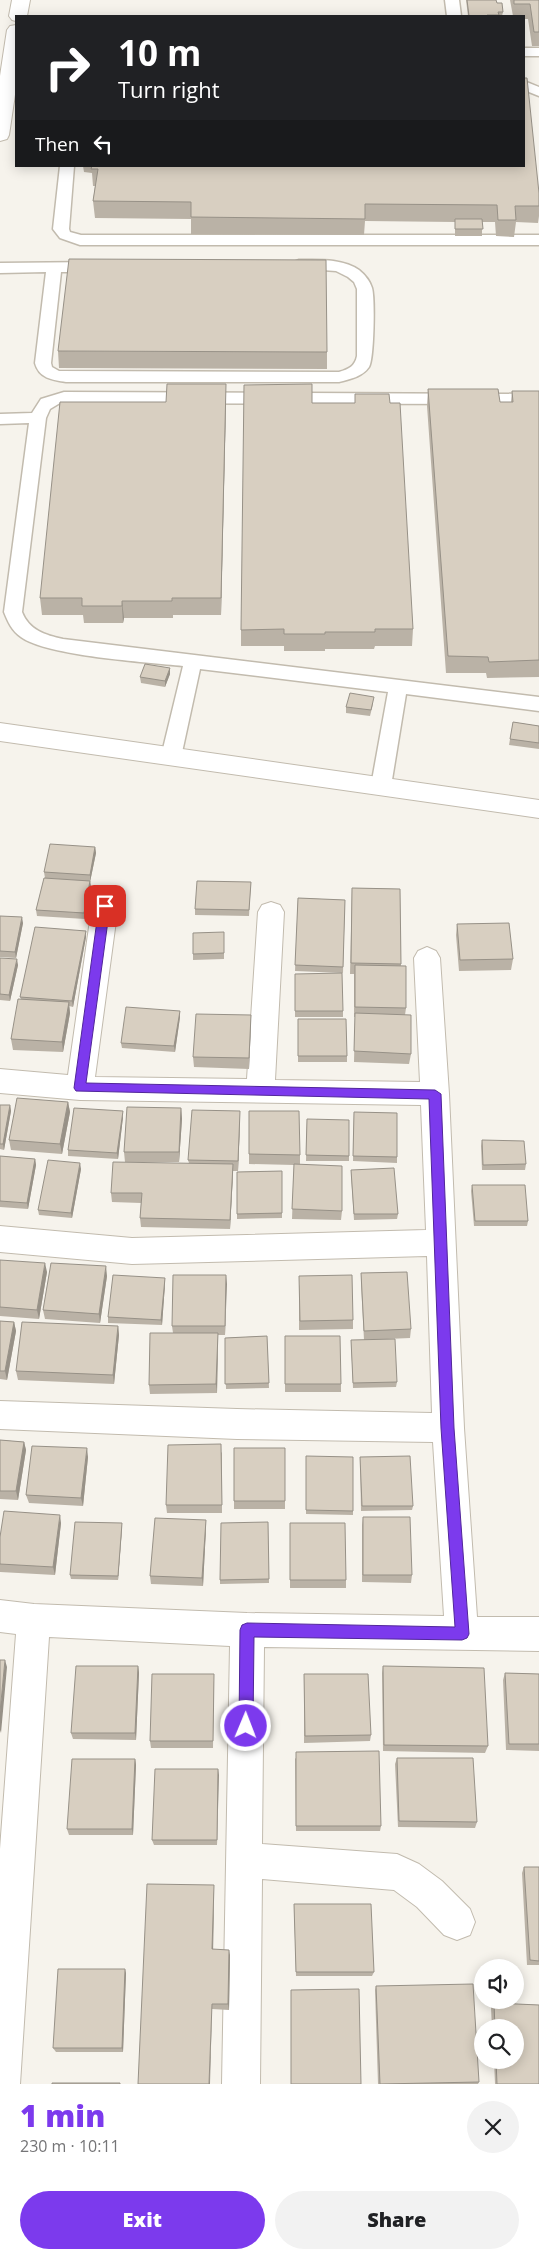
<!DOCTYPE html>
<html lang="en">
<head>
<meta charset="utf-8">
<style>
	:root { --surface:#fff; --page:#f2f2f2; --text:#202124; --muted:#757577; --accent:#7c3aed }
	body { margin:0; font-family:"Open Sans",sans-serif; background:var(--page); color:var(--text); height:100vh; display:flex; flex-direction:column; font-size:19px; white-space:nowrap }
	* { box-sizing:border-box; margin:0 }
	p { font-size:16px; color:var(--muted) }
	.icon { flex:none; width:28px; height:28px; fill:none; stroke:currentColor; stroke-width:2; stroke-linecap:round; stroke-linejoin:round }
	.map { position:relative; height:2084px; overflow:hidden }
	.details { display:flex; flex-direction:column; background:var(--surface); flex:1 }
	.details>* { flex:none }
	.hud { position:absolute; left:15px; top:15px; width:510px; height:152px; border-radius:0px; box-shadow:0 2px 12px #0003; background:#202124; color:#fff; overflow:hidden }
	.controls { position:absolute; left:474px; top:1959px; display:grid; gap:10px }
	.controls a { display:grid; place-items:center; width:50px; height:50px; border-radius:50%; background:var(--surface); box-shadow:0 2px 12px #0003; font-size:25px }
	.pin { position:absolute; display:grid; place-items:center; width:42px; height:42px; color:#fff; margin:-21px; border-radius:10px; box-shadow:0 2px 8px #0006 }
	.me { position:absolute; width:55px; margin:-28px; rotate:1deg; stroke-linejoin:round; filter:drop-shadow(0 0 4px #0008) }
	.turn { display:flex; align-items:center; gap:18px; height:105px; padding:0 20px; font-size:22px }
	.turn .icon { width:65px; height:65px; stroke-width:2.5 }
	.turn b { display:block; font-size:35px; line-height:42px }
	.then { display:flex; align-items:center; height:48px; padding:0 20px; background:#0003; gap:10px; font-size:19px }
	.round { display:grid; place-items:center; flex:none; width:52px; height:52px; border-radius:26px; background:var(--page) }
	.headline { display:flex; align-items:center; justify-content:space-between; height:85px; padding:0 20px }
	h1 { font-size:30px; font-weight:800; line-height:38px; color:var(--accent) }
	.primary-button { display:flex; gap:10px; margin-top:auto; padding:10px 20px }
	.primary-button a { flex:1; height:58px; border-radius:30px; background:var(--accent); color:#fff; font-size:20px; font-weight:800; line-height:58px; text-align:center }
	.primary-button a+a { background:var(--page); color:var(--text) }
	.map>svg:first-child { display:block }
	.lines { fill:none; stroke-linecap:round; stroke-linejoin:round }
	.lane-casing { stroke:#c2bbae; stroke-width:3 }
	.street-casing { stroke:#c2bbae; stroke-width:2 }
	.lane { fill:#fff; fill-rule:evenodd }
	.street { fill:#fff; fill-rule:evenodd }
	.wall { fill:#bab2a6 }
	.shaded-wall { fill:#979187 }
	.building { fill:#d8cfc1; stroke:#979187 }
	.route { fill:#7c3aed; stroke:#51269a }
</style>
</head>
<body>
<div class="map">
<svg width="539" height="2084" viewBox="0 0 539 2084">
	<rect width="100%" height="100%" fill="#f6f3ec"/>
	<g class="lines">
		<defs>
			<path id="lane" d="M445 0H459L461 16H447Z
				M524 48H539V56H524Z
				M524 81 539 87V96L524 90Z
				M60 166H74L69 229 70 232 81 235H539V245H80L60 238 53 229Z
				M299 260C318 260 342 258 359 270 364 274 370 281 372 288 375 298 374 359 369 367 362 377 350 379 339 382H66C52 380 39 378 35 363L46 272 0 273V263L96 262 101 264 104 267 101 270 96 272H61L51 363 52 367 59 371 339 372C349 369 355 366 357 356V289L354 282 348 277 336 271 294 268 291 265 294 262Z
				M64 392 539 394V404L60 403 50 409 46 418 22 612C29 630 45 635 63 639L539 697V711L406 694 391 786 388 791 381 793 374 791 371 786 388 692 200 669 181 757 178 762 171 764 164 762 161 757 183 666C146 662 47 656 21 637 12 631 8 622 4 612L29 423 0 424V414L32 413 41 399Z"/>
			<path id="street" d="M12 0H30L27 16H16V21L12 20 9 16Z
				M16 25V88L9 135 7 139 0 141V76L7 30 10 26Z
				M0 723 539 800V818L0 741Z
				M105 896 114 899 118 906 95 1077 247 1079 258 912 262 905 271 902 280 905 284 912 275 1080 420 1082 414 958 418 951 427 947 436 951 440 958 449 1094 464 1428 477 1617H539V1651L264 1647 262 1844 397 1854 419 1864 442 1881 470 1909 475 1922 470 1935 457 1940 444 1935 417 1907 394 1890 262 1879 260 2084H222L230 1646 49 1637 20 2084H0V1849L16 1634 0 1632V1600L34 1604 247 1613 444 1616 433 1442 237 1439 0 1429V1401L237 1409 432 1413 427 1256 132 1264 0 1252V1226L132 1238 426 1230 421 1105 80 1100 0 1093V1069L68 1075 92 906 96 899Z"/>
		</defs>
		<!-- lane casing -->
		<use href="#lane" class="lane-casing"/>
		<!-- street casing -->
		<use href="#street" class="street-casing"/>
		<!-- lane -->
		<use href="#lane" class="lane"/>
		<!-- street -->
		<use href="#street" class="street"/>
	</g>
	<!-- wall -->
	<path class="wall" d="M466 0H496L497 3 503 12 502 16H468Z
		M510 0H539V46H532L528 19H524V16H513Z
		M83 166H524L539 193V216L538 223 516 222 514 237 496 236 495 222H482V236H455V222L365 221 364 235 191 234V219L95 218 93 201 95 186H93L92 173 84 172Z
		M58 351 327 352V369L59 368Z
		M428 389 500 402H511L512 391H539V677L487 678 486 673H446L427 406Z
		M355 394 413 629 412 646H375L374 649H325V651H284V646H241V630L312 403H355Z
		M226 401 221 615H173V618H124L123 623H84L83 615H42L40 598 166 402Z
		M170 668V674L165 687 141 683 140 677Z
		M373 704 370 716 346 713V707Z
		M513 722 539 726V749L509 745Z
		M95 847 96 853 90 882 91 887 85 919 37 916 36 910 45 878 44 872Z
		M251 882 249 916 195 915V909Z
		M352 888 400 889 401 966 406 1008 405 1015 411 1054 409 1064 354 1062 355 1017H354V974H350Z
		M298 898 345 900 343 973 295 971Z
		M0 916 23 923 16 958 0 957Z
		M457 924 513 959 511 970 459 971 456 935Z
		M224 932V959L193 960V954Z
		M86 937 73 1007 69 1006 70 1013 63 1052 13 1050 11 1039 21 999 20 997Z
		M0 958 18 965 10 1001 0 1000Z
		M295 974 343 1011V1017H295Z
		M180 1011V1017L175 1052 122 1048 121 1043Z
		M251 1015 249 1069 194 1067 193 1057Z
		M298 1019 347 1056V1062H298Z
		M68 1102 70 1112 62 1154 11 1150 9 1140Z
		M0 1105H10L11 1111 4 1150 0 1149Z
		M181 1108 182 1119 179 1162H125L124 1152Z
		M249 1111 300 1155V1164L342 1211 341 1220 292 1219 294 1165 249 1164Z
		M354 1112 397 1157V1163L353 1161Z
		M123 1117 118 1159 68 1156V1150Z
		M307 1119 349 1156V1161H306Z
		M240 1122 238 1171H233L230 1229 141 1227 140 1218 141 1203 112 1202 111 1193 189 1163 188 1160Z
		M482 1140 526 1164 525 1170H482L481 1146Z
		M0 1156 35 1159 36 1165 28 1209 0 1207Z
		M81 1169 72 1218 39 1215 38 1210Z
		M351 1170 398 1214 397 1219 354 1220 351 1175Z
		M282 1171V1218L237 1219V1172Z
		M472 1185 528 1221 527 1226H474L471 1191Z
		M0 1260 47 1272 39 1319 0 1316Z
		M361 1273 411 1329 410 1338 364 1340 361 1283Z
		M226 1275 225 1335H218L217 1393 150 1394 149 1385 173 1333 172 1326Z
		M107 1276 100 1323 45 1319 43 1310Z
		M165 1278V1284L162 1325 108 1323V1317Z
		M299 1285 353 1320V1329L299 1330Z
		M0 1321 14 1322 16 1331 7 1380 0 1379Z
		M118 1326 119 1335 114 1384 18 1380 16 1371Z
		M267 1336 269 1388 226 1389 225 1338Z
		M285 1336 341 1384V1392H285Z
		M351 1340 397 1382 396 1387 353 1388Z
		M0 1440 24 1442 26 1450 18 1500 0 1499Z
		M285 1448V1509H234V1501Z
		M222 1452V1513H167L166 1505Z
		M306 1456 353 1511V1515L306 1514Z
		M88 1457 83 1506 29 1503 26 1495Z
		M360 1457 413 1506 412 1510 361 1511Z
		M363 1517 412 1575 411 1583 362 1582V1525Z
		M206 1520V1528L203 1586 151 1584 150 1576Z
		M268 1522 269 1583 220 1584V1580Z
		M61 1523 55 1575 0 1572V1537Z
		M122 1523V1528L118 1580 71 1579 70 1575Z
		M290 1523 346 1580V1588H290Z
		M138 1666 139 1673 136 1740 73 1739 71 1733Z
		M383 1666 488 1746 485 1753 383 1751 382 1673Z
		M505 1673 539 1674V1751L506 1750 503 1680Z
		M304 1674 371 1735 370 1741 304 1743Z
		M214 1681 213 1748H151L150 1741Z
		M295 1758 381 1826 380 1831H296Z
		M397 1758 477 1822 475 1828 398 1827 395 1764Z
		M135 1759 136 1765 133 1835H69L67 1829Z
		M218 1769 217 1845H154L152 1840Z
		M524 1867H539V1965H527L522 1873Z
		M214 1891 213 1949 230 1955 229 2010 212 2009 138 2084Z
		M294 1904 374 1972 372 1976H296Z
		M126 1973 123 2052H56L53 2048Z
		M376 1986 479 2082 478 2084H378L375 1990Z
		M494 2003 539 2005V2084H495L494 2060H515V2028H492L491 2008Z"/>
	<!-- shaded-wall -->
	<path class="shaded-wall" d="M226 384V401L221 615V598Z
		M122 601 124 618 123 623 122 606Z
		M170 668V674L165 687V681Z
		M95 847 96 853 90 882V875Z
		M90 881 91 887 85 919 84 913Z
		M22 917 23 923 16 958 15 952Z
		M86 931V937L73 1007 72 1001Z
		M17 959 18 965 10 1001 9 995Z
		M69 1002 70 1013 63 1052 62 1042Z
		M180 1011V1017L175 1052 174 1046Z
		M251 1015V1026L249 1069V1058Z
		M68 1102 70 1112 62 1154 60 1144Z
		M10 1105 11 1111 4 1150 3 1144Z
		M181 1108 182 1119 179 1162V1152Z
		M123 1111V1117L118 1159 117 1153Z
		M240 1111V1122L238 1171V1161Z
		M35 1159 36 1165 28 1209 27 1203Z
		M80 1163 81 1169 72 1218 71 1213Z
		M233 1164V1174L230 1229V1220Z
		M45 1263 47 1272 39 1319 37 1310Z
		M106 1266 107 1276 100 1323 99 1314Z
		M226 1275 227 1284 225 1335V1326Z
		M165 1278V1284L162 1325 161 1320Z
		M14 1322 16 1331 7 1380 5 1371Z
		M118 1326 119 1335 114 1384 113 1375Z
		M218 1333V1342L217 1393 216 1384Z
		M24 1442 26 1450 18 1500 16 1491Z
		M87 1448 88 1457 83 1506 81 1498Z
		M60 1515 61 1523 55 1575 53 1567Z
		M206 1520V1528L203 1586 202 1578Z
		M122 1523V1528L118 1580V1576Z
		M5 1660 7 1667 1 1733 0 1730V1712Z
		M138 1666 139 1673 136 1740 135 1733Z
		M135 1759 136 1765 133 1835 132 1829Z
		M218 1769 219 1775 217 1845V1840Z
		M214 1885V1891L213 1955 212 1949Z
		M229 1950 230 1955 229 2010 228 2004Z
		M125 1969 126 1973 123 2052 122 2048Z
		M212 2004V2009L210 2084H209Z"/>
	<!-- building -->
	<path class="building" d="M467 0H496L497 3H502L503 12H498L499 15H487V16H469Z
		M514 0H539V32H534L530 4H514Z
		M524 78H527L539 193V206H515L516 220H498L497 205 365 204V219L191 217V202L93 201 98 169H91L92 166H524Z
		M455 219H482L483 229H455Z
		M69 259 326 260 327 352 58 351Z
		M167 384H226L221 598H172V601H122V606H82V598H40L60 402H166Z
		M312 384V403H355V394H389L390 403H400L413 629H375V632H325V634H284V629L241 630 244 385Z
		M428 389H498L500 402H513L512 391H539V660L489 662 488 657 448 656Z
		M145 664 170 668 165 681 140 677Z
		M350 693 374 697 371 710 346 707Z
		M513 722 539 726V743L510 739Z
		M50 844 95 847 90 875 44 872Z
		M44 878 90 881 84 913 36 910Z
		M197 881 251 882 249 910 195 909Z
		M352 888 400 889 401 964 351 963Z
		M298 898 345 900 343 967 295 965Z
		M0 916 22 917 15 952 0 951Z
		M509 923 513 959 460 960 457 924Z
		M35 927 86 931 72 1001 20 997Z
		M224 932V953L193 954V933Z
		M0 958 17 959 9 995 0 994Z
		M355 965 406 966V1008L355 1007Z
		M342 973 343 1011H295V974Z
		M18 999 69 1002 62 1042 11 1039Z
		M126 1007 180 1011 174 1046 121 1043Z
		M355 1013 411 1015V1054L354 1051Z
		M196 1014 251 1015 249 1058 193 1057Z
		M298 1019H346L347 1056H298Z
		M17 1098 68 1102 60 1144 9 1140Z
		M0 1105H10L3 1144H0Z
		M127 1107 181 1108 179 1152H124Z
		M74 1108 123 1111 117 1153 68 1150Z
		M192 1110 240 1111 238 1161 188 1160Z
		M249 1111H299L300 1155 249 1154Z
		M354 1112 397 1113V1157L353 1156Z
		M307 1119 349 1120V1156L306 1155Z
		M482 1140 524 1141 526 1164 483 1165Z
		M0 1156 35 1159 27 1203 0 1201Z
		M48 1160 80 1163 71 1213 38 1210Z
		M113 1162 233 1164 230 1220 140 1218 142 1193H111Z
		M294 1164 342 1166V1211L292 1209Z
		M394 1168 398 1214H354L351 1170Z
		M282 1171V1213L237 1214V1172Z
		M472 1185H525L528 1221H475Z
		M0 1260 45 1263 37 1310 0 1307Z
		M51 1263 106 1266 99 1314 43 1310Z
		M407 1272 411 1329 364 1331 361 1273Z
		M113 1275 165 1278 161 1320 108 1317Z
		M173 1275H226L225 1326H172Z
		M352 1275 353 1320 300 1321 299 1276Z
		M0 1321 14 1322 5 1371H0Z
		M22 1322 118 1326 113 1375 16 1371Z
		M150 1333H218L216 1384 149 1385Z
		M267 1336 269 1383 225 1384V1338Z
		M285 1336H340L341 1384H285Z
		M395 1339 397 1382 353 1383 351 1340Z
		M0 1440 24 1442 16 1491H0Z
		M221 1444 222 1505H166L168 1445Z
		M32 1446 87 1448 81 1498 26 1495Z
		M234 1448H285V1501H234Z
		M306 1456 353 1457V1511L306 1510Z
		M410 1456 413 1506H362L360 1457Z
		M4 1511 60 1515 53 1567 0 1564V1537Z
		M363 1517H410L412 1575H363Z
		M155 1518 206 1520 202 1578 150 1576Z
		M75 1522 122 1523 118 1576 70 1575Z
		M268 1522 269 1579 220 1580 221 1523Z
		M290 1523H345L346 1580H290Z
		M0 1660H5L0 1712Z
		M76 1666H138L135 1733H71Z
		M383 1666 484 1668 488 1746 384 1745Z
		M505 1673 539 1674V1744H509Z
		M152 1674H214L213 1741H150Z
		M304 1674H368L371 1735 305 1736Z
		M379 1751 381 1826H296V1752Z
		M397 1758H473L477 1822 399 1821Z
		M72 1759H135L132 1829H67Z
		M155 1769H218L217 1840H152Z
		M524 1867H539V1961L530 1960Z
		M147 1884 214 1885 212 1949 229 1950 228 2004H212L209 2084H138Z
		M294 1904H371L374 1972H296Z
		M58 1969H125L122 2048H53Z
		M473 1984 479 2082 380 2084 376 1986Z
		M359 1989 361 2084H291V1990Z
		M494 2003 539 2005V2084H497L496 2060H515V2028H495Z
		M52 2083H120V2084H52Z"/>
	<!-- route -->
	<path class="route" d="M105 902 110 906 86 1083 435 1090 441 1094 454 1428 469 1634 467 1638 462 1640 254 1637 253 1726 251 1731 246 1733 241 1731 239 1726 240 1630 242 1625 247 1623 455 1627 441 1428 429 1099 76 1091 74 1088 99 906Z"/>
</svg>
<div class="controls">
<a><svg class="icon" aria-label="sound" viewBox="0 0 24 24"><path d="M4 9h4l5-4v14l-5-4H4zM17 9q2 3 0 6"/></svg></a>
<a><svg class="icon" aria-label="search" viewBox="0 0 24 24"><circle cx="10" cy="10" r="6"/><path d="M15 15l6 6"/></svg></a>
</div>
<div class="pin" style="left:105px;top:906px;background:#d93025"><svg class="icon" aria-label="arrive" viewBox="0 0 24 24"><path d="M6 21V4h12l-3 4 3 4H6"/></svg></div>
<svg class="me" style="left:246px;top:1726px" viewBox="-20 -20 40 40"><circle r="17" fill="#7c3aed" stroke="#fff" stroke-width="3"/><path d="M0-11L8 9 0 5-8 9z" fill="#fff"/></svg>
<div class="hud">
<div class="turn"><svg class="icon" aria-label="right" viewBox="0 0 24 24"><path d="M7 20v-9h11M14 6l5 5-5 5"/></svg><div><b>10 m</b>Turn right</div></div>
<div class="then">Then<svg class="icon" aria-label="left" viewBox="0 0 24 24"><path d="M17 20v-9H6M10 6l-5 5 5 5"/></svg></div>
</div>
</div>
<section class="details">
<div class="headline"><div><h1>1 min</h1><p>230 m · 10:11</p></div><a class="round"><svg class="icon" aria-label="close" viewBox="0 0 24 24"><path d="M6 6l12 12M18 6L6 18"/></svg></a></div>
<div class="primary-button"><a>Exit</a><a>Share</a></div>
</section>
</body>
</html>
